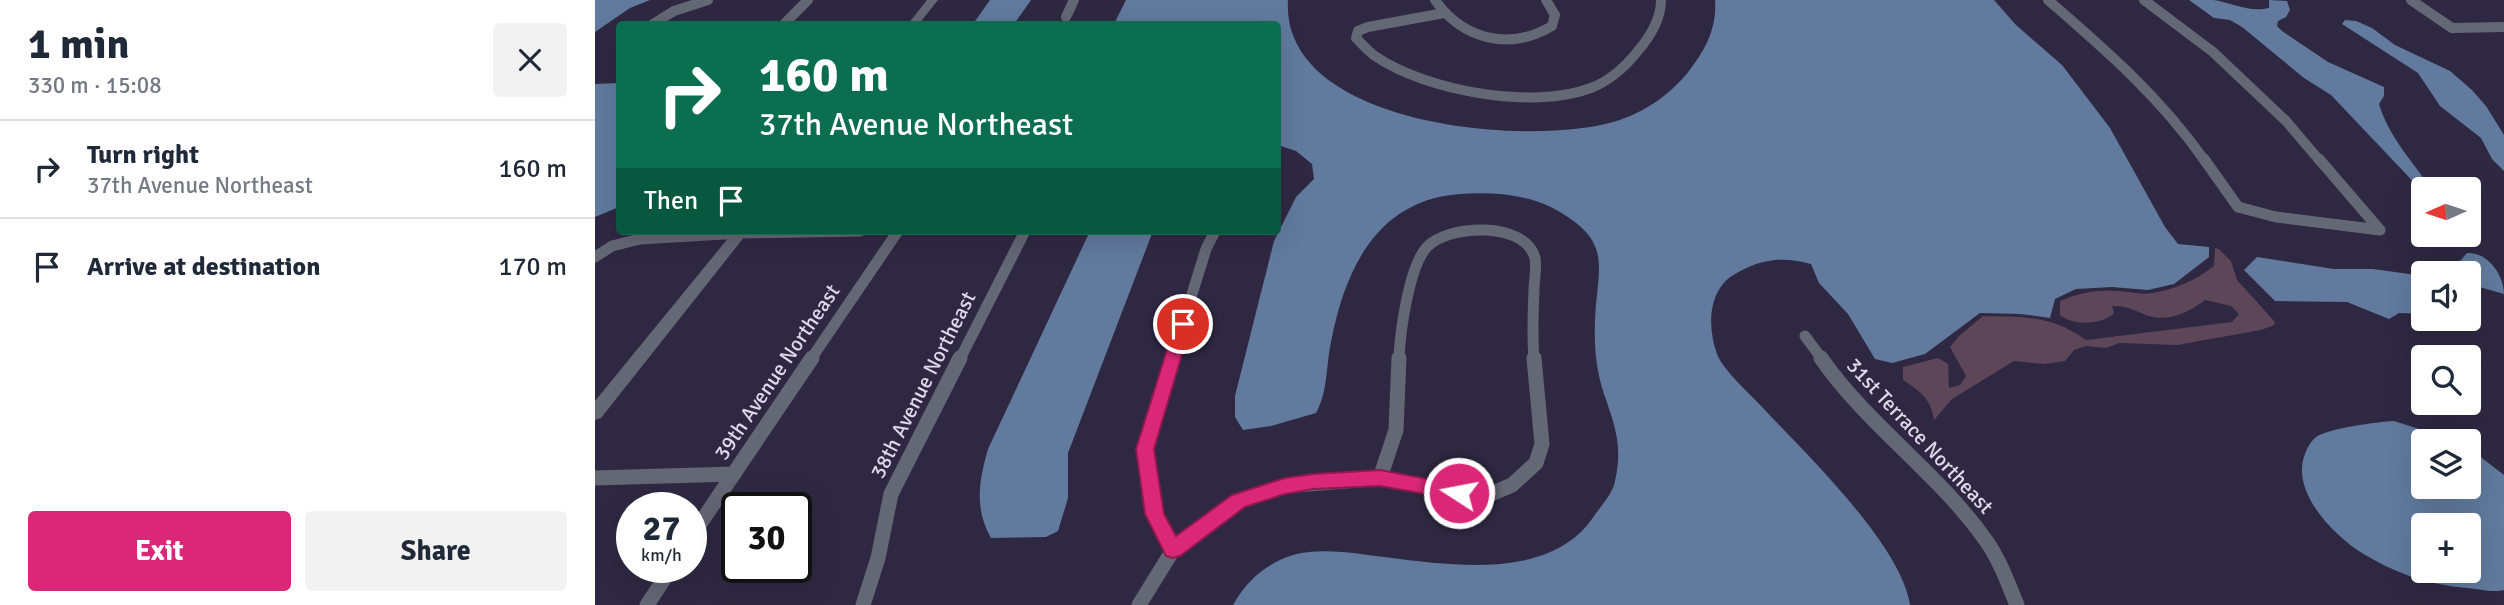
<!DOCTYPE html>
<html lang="en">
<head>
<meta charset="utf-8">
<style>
	:root { --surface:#fff; --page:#f2f2f3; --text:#1f2937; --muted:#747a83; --line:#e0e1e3; --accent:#db2777 }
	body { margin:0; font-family:Signika,sans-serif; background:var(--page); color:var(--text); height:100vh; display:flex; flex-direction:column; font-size:26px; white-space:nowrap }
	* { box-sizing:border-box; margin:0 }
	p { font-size:23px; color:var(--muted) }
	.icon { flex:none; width:38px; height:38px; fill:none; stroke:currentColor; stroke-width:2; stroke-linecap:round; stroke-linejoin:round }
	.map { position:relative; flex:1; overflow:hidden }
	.panel { display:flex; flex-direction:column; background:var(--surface); width:595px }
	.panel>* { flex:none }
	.top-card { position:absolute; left:21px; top:21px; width:665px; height:214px; border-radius:7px; box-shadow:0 7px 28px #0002; background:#0b6e4f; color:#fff; overflow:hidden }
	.needle { width:46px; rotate:267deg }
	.fabs { position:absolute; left:1816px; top:177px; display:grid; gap:14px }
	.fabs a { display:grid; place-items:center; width:70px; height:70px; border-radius:7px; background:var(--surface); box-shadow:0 7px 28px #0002; font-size:35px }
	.speed { position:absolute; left:21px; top:492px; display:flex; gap:14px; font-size:35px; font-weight:700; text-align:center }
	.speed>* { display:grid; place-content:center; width:91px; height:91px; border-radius:50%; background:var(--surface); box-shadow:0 7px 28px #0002; line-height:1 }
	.speed small { font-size:18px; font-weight:400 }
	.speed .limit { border:4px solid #111; border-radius:10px; background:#fff; color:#111 }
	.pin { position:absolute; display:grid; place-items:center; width:60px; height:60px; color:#fff; margin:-30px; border:4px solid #fff; border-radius:50%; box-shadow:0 2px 7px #0007 }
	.me { position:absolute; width:77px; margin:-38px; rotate:281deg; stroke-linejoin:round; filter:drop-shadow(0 0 5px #0008) }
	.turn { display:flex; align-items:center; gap:24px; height:147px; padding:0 28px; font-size:32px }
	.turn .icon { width:91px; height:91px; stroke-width:2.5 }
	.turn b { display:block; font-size:49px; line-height:60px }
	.then { display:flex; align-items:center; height:66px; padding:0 28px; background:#0003; gap:14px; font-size:26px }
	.round { display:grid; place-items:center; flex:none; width:74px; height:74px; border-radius:7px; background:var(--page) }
	.summary { display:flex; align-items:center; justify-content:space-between; height:119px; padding:0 28px }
	h1 { font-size:42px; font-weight:800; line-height:52px }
	.action { display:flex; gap:14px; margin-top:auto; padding:14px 28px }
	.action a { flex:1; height:80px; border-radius:7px; background:var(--accent); color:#fff; font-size:28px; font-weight:800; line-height:80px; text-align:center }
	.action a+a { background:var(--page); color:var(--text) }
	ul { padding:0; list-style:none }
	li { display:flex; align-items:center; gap:21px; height:98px; padding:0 28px; border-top:2px solid var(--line) }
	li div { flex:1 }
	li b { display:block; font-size:26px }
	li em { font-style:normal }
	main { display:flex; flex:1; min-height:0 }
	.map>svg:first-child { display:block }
	.green { fill:#5d4657 }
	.water { fill:#617a9d; fill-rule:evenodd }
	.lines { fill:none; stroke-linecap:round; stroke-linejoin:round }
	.minor-far2 { stroke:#646774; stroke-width:10 }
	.minor-far1 { stroke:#646774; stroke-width:11 }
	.minor { stroke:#646774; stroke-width:15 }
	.tertiary { fill:#646774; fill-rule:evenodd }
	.route { fill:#db2777; stroke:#8e194d; stroke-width:2 }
	.labels { text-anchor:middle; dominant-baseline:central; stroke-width:7; stroke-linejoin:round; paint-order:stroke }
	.street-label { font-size:21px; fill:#dedaec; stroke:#2f2842 }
</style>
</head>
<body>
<main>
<section class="panel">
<div class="summary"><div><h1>1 min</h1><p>330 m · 15:08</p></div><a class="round"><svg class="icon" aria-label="close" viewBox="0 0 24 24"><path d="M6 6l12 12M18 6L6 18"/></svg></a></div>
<ul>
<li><svg class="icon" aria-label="right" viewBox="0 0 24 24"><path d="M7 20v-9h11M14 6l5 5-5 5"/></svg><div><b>Turn right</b><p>37th Avenue Northeast</p></div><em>160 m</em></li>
<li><svg class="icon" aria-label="arrive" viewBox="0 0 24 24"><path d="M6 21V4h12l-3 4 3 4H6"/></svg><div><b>Arrive at destination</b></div><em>170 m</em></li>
</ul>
<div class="action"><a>Exit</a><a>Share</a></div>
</section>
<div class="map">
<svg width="1909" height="605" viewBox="0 0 1909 605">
	<rect width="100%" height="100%" fill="#2f2842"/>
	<!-- green -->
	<path class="green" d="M1620 248 1624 249 1636 261 1642 280 1680 322 1679 325 1666 330 1582 345 1524 343 1511 348 1491 346 1479 350 1470 361 1449 364 1419 361 1357 399 1339 420C1336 399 1325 391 1308 380V367L1343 358 1353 364 1354 388 1365 385 1371 376 1355 347 1364 336 1388 316C1428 317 1457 315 1491 340L1637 322 1644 314 1636 306 1610 300C1595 312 1574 322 1554 316 1540 311 1532 305 1517 306L1519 313C1508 325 1477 326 1465 315V301C1484 293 1503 289 1525 291 1535 292 1547 295 1558 293 1581 289 1601 280 1619 266Z"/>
	<!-- water -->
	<path class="water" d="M0 0H55L35 8 0 32Z
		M395 0H436L419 24H378Z
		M531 0H693C685 126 932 147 1018 122 1050 113 1080 92 1099 64 1113 45 1122 24 1120 0H1399L1421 25 1467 65 1515 128 1570 227 1583 244 1614 247V257L1579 284 1553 290 1517 287 1481 289 1460 299 1455 318 1425 314 1385 313 1330 354 1297 363 1280 359 1253 314 1224 283 1216 264C1187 256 1166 259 1140 274 1113 289 1112 327 1122 354 1128 370 1154 393 1167 407 1209 452 1306 544 1315 605H638C649 586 661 573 681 562 714 543 761 554 797 558 860 566 954 579 997 519 1004 508 1018 494 1020 481 1028 446 1020 426 1009 394 1001 370 999 346 1000 321 1002 267 1019 243 963 211 934 194 898 192 865 194 782 200 750 269 736 342 731 365 733 392 721 413L676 426 648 430 640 417V396L679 241 701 197 719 179 717 164 701 151 683 145 682 24H519Z
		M1594 0C1602 0 1610 0 1618 0 1636 2 1653 13 1674 8V0L1692 1 1695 10 1691 17 1683 21 1682 26 1687 31 1733 62 1789 87V96L1784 104C1793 135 1818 163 1837 189H1829V193L1736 95 1709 78 1647 27 1635 20 1619 18Z
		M1750 20 1761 21 1777 28 1800 45 1855 71 1877 90 1891 106 1909 135V171L1897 159 1886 138 1845 106 1823 73 1747 24Z
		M24 83V207L0 217V84Z
		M495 231H558L473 453V498L463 531 451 537 396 538C379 508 384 481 393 449Z
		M1872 253C1893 252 1909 275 1909 294L1874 284V273H1842L1866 260Z
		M1662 257 1739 269H1778L1829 276V314L1804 313 1794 319 1752 302 1680 301 1649 270Z
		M1799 421 1861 441H1829V486H1874V448L1909 475V590C1898 593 1884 589 1872 588 1834 585 1799 573 1767 553 1738 535 1695 491 1710 454 1712 448 1716 441 1721 437 1735 428 1782 422 1799 421ZM1874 525V570H1829V525Z"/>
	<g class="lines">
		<!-- minor-far2 -->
		<path class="minor-far2" d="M840 0C868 40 915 51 957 26L960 15 951 0
			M1453 0C1512 51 1565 97 1610 161
			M1549 0 1618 52 1691 121 1725 161
			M1816 0 1857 28 1909 27
			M849 13 773 27 763 31 761 38C767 44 773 51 780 56 831 91 938 110 996 88 1014 81 1030 67 1042 52 1055 37 1066 20 1066 0
			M471 17 479 0
			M58 24 79 11 113 0
			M189 24 213 0"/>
		<!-- minor-far1 -->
		<path class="minor-far1" d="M1609 159 1643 207 1681 217 1785 230
			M1724 159 1785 230
			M0 257 17 246 45 239 146 233 265 231
			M1210 336 1227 359
			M216 359 303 231
			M365 359 430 231
			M577 359 611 249 620 231
			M804 359C805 332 814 266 832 247 854 224 930 221 940 258 942 267 939 280 939 290 938 313 937 336 939 359"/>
		<!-- minor -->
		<path class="minor" d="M578 358 550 449 560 514 578 550
			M1226 358C1273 426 1344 473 1392 542 1405 561 1413 583 1422 605
			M0 478 139 474
			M785 478 891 496 917 485 941 463 947 444 939 358
			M785 478 801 430 804 358
			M96 537 217 358
			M52 605 77 567
			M268 605 283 558 296 494 365 358
			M544 605 578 550 644 501 690 486 785 478"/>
		<!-- tertiary -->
		<path class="tertiary" d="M332 0H343L324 24H313Z
			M139 231H154L6 418 0 420V401Z"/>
	</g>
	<!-- route -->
	<path class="route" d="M588 318 596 324 559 449 569 514 581 536 637 495 690 478 718 474 785 470 864 485 871 487 874 493 871 498 864 500 785 486 718 489 690 494 650 507 585 556 578 558 571 556 550 514 541 449 580 324Z"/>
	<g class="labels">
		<!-- street labels -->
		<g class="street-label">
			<text transform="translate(182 372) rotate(-56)">39th Avenue Northeast</text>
			<text transform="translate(328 385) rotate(-63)">38th Avenue Northeast</text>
			<text transform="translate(1325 436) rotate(47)">31st Terrace Northeast</text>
		</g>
	</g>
</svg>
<div class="fabs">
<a><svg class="needle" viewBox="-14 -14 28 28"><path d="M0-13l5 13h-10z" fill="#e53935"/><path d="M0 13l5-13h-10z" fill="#747a83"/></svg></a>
<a><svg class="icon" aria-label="sound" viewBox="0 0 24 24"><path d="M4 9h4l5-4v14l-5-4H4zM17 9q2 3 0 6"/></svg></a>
<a><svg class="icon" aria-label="search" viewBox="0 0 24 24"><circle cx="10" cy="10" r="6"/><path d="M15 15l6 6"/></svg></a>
<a><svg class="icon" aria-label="layers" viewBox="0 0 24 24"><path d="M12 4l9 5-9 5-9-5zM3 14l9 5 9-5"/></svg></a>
<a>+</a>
</div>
<div class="speed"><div>27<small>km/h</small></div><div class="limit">30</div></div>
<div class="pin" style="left:588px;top:324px;background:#d93025"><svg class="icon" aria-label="arrive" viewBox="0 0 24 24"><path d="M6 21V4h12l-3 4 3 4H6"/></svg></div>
<svg class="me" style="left:864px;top:493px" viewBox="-20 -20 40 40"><circle r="17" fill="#db2777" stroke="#fff" stroke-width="3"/><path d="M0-11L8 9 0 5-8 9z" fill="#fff"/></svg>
<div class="top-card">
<div class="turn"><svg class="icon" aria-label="right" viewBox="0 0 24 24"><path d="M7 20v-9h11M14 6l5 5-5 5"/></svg><div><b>160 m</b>37th Avenue Northeast</div></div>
<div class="then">Then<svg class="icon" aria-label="arrive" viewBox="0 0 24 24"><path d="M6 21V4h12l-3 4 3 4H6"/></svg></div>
</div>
</div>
</main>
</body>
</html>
